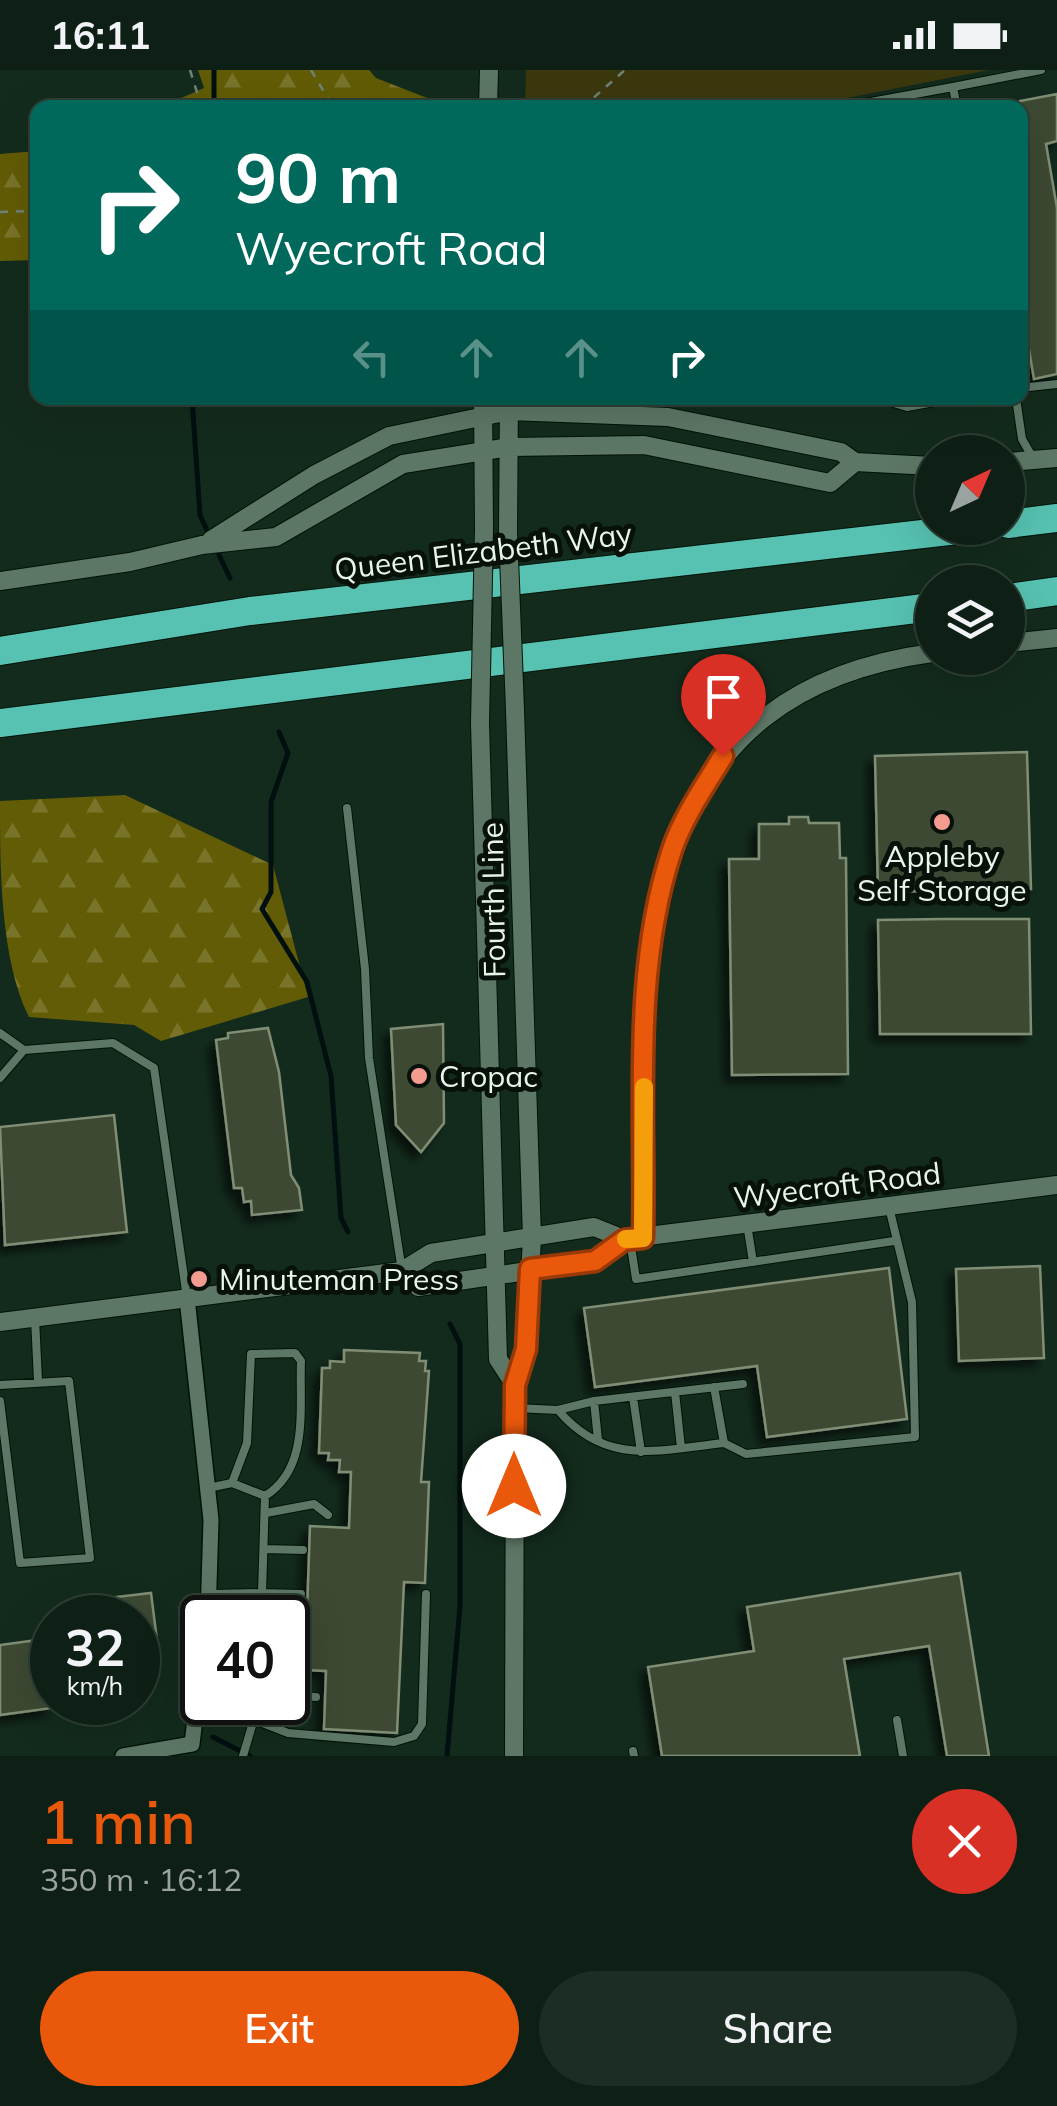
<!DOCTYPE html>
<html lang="en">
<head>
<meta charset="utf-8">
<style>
	:root { --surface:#0e2016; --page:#1c2d23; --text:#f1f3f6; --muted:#9ba3a1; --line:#2e3e35; --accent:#ea580c }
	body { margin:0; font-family:Mulish,sans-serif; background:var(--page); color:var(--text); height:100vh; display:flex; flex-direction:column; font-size:38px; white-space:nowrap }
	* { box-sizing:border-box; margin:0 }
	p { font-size:32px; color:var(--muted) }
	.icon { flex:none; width:55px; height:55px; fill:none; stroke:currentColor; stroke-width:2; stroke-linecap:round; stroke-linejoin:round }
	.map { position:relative; height:1686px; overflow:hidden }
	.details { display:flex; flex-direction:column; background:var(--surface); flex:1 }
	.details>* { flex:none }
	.guide { position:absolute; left:30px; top:30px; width:998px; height:305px; border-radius:20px; box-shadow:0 10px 40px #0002,0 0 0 2px var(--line); background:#00695c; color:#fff; overflow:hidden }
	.needle { width:65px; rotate:44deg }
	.fabs { position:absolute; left:915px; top:365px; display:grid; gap:20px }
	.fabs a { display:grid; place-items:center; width:110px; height:110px; border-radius:50%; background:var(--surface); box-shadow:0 10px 40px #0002,0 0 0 2px var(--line); font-size:50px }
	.speed { position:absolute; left:30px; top:1525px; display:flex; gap:20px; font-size:50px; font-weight:700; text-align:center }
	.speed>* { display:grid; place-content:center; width:130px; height:130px; border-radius:50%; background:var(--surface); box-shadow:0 10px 40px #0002,0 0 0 2px var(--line); line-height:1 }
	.speed small { font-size:25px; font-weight:400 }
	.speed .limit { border:5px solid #111; border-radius:15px; background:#fff; color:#111 }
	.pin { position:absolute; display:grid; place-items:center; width:85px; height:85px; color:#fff; margin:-102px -42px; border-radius:50% 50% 50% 0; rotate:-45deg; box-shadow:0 0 10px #0007 }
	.pin .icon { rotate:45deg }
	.me { position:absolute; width:110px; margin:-55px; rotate:0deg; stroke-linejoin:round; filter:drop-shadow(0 0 8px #0008) }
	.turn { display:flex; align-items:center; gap:35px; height:210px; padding:0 40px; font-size:45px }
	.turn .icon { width:130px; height:130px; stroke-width:2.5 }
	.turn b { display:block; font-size:70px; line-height:85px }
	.lanes { display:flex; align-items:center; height:95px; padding:0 40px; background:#0003; justify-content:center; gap:50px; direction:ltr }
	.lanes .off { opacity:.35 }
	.round { display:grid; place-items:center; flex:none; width:105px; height:105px; border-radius:52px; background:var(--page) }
	.overview { display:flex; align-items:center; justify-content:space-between; height:170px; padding:0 40px }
	h1 { font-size:60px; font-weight:600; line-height:75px; color:var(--accent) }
	.button { display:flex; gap:20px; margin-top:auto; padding:20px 40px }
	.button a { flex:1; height:115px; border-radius:60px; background:var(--accent); color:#fff; font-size:40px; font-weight:600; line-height:115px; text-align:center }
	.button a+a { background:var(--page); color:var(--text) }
	.status { display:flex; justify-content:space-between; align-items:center; height:70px; padding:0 50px; background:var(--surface); direction:ltr }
	.status svg { height:28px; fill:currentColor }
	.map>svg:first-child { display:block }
	.green { fill:#3c380e }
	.forest { fill:url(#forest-firs) }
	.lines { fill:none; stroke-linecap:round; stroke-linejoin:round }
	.stream { stroke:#010f11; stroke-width:5 }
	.building { fill:#3e4a33; stroke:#808e75; stroke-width:2.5; filter:url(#shadow) }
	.service-casing { stroke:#001307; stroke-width:10 }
	.minor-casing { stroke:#001307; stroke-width:18 }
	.tertiary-casing { stroke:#001307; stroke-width:20 }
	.motorway-casing { stroke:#001307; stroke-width:30 }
	.path { stroke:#6f8377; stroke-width:2.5; stroke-dasharray:8 8; stroke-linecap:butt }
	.service { stroke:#5d7766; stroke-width:8 }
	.minor { stroke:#5d7766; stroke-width:15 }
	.tertiary { stroke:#5d7766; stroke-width:18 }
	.motorway { stroke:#57c2b1; stroke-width:28 }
	.tertiary-bridge-casing { stroke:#001307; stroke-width:20; stroke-linecap:butt }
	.tertiary-bridge { stroke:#5d7766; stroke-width:18 }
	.route-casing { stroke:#983908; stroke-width:25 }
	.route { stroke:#ea580c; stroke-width:18 }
	.slow { stroke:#f59e0b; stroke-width:18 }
	.poi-dot { fill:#f59c91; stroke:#07110a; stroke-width:4 }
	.labels { text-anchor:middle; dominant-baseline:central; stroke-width:10; stroke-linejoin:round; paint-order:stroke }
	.street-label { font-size:30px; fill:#e7f5eb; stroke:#07110a }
	.poi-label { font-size:30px; fill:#e7f5eb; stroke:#07110a; text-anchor:start }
</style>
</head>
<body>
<div class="status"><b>16:11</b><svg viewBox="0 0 49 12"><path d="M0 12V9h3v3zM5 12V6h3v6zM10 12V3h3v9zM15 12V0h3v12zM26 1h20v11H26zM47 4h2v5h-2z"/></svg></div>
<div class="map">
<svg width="1057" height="1686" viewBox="0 0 1057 1686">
	<defs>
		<pattern id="forest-firs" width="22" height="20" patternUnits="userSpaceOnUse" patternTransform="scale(2.5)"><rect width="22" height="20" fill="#625c06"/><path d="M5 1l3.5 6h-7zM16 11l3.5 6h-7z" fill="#78742a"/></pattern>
		<filter id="shadow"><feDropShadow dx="-7" dy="7" stdDeviation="5" flood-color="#0009"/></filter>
	</defs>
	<rect width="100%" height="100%" fill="#132b1d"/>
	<!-- green -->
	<path class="green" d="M526 0H989L801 37 525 38Z"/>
	<!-- forest -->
	<path class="forest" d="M198 0H369L376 8 450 37H161L204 18Z
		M37 81V190L0 191V84Z
		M125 725 273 795 308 927 161 971 134 955 29 947C0 889 0 797 0 731Z"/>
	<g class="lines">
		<!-- stream -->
		<path class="stream" d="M214 0V38
			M192 328 200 445 210 467
			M219 485 230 508
			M279 662 288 683 271 732V822L262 839 307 912 331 1006 341 1148 348 1162
			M213 1667 250 1686
			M447 1686 460 1536V1274L450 1254"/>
	</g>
	<!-- building -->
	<path class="building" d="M1057 24V71L1046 74 1057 138V304L1034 309 1020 228V31Z
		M1027 682 1031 819 878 822 875 686Z
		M789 747H808L809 753H839L840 788H846L848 1004 732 1005 729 789H759V754H789Z
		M944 849H1029L1031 964H880L878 850Z
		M443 954 444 1053 421 1082 396 1055 391 959Z
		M268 958 279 1002 291 1105 299 1118 302 1140 252 1145 251 1131 244 1132 242 1118H234L216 970 228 968V963Z
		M114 1045 127 1162 5 1175 0 1057Z
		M1040 1196 1044 1288 959 1291 956 1199Z
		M889 1198 907 1349 767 1367 757 1296 595 1317 584 1238Z
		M344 1280 420 1283 419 1291H426L425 1301H429L421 1412H429L425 1513 404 1512 397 1663 324 1659 326 1601 305 1600 310 1456 349 1458 351 1402H339L340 1390H328L329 1383H319L322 1298H330V1291L344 1292Z
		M960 1503 989 1686H947L929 1576 844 1589 860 1686H662L648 1597 754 1581 747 1537Z
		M151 1523 159 1586 138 1588V1548H119L116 1527Z
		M52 1568V1638L0 1645V1575Z"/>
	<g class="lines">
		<defs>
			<path id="service" d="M953 17 1041 0
				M838 38 953 17 957 38
				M1020 318 1057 314
				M877 328 907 337 956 328
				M1016 328 1022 369 1034 390
				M347 738 365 899 369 988 402 1201
				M0 963 24 980
				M24 980 113 973 154 998 187 1228
				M0 1008 24 980
				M747 1154 753 1192
				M630 1170 636 1209 894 1171
				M35 1248 38 1311
				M0 1315 69 1311 90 1488 20 1493 0 1331
				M675 1322 681 1378
				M633 1327 641 1382
				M594 1331 598 1370
				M515 1338 558 1340 594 1331 743 1314
				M558 1340C606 1397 659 1380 724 1373L714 1317
				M724 1373 746 1384 915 1367 912 1232 889 1137
				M208 1418 232 1413 265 1426C310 1398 299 1338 301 1291L295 1283 251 1284 247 1373 232 1413
				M266 1443 314 1434 328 1445
				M264 1479 303 1480
				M211 1524 262 1523 265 1426
				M262 1548V1523L301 1524
				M288 1626 316 1627
				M208 1632 288 1663 394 1672 414 1666 422 1654 426 1524
				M897 1650 903 1686
				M633 1681 634 1686
				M243 1686 259 1632"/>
			<path id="minor" d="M187 1228 211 1450 208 1548
				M123 1686 192 1674 202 1590"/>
			<path id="tertiary" d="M488 38 489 0
				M483 328 484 459
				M1008 392 1057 388
				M508 462 509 328
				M211 470 314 405 389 366 509 341 668 347 841 382 855 392 932 396
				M0 511 130 492 202 475 276 467 403 394 510 377 644 375 830 413 855 392
				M1008 573 1057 568
				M480 653 498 1289 515 1315
				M643 1168C646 923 612 626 932 583
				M402 1201 418 1217 595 1191 624 1169
				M0 1252 402 1201 431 1183 594 1157 624 1169 1057 1115
				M514 1686 515 1315 526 1279 532 1168 515 640"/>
			<path id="motorway" d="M1008 454 1057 448
				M1008 528 1057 521
				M0 581 250 541 975 458
				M0 653 932 537"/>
		</defs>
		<!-- service casing -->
		<use href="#service" class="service-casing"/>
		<!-- minor casing -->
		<use href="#minor" class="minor-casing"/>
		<!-- tertiary casing -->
		<use href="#tertiary" class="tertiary-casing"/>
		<!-- motorway casing -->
		<use href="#motorway" class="motorway-casing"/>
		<!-- path -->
		<path class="path" d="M190 0 202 38
			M311 0 330 32 342 38
			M582 38 625 0
			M0 142 38 141"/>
		<!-- service -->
		<use href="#service" class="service"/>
		<!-- minor -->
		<use href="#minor" class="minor"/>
		<!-- tertiary -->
		<use href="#tertiary" class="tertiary"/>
		<!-- motorway -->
		<use href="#motorway" class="motorway"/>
		<defs>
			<path id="tertiary-bridge" d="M508 462 515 640
				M480 653 484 459"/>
		</defs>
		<!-- tertiary-bridge casing -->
		<use href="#tertiary-bridge" class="tertiary-bridge-casing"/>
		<!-- tertiary-bridge -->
		<use href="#tertiary-bridge" class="tertiary-bridge"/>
	</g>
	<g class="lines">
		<defs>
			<path id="route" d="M514 1416 515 1315 526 1279 530 1199 595 1191 624 1170 643 1168C646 1040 631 903 672 780 683 747 705 716 723 686"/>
		</defs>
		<!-- route casing -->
		<use href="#route" class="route-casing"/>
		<!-- route -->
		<use href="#route" class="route"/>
		<!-- slow -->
		<path class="slow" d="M626 1169 643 1168 644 1017"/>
	</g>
	<!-- markers -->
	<g class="poi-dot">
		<circle cx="942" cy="752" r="10"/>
		<circle cx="419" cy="1006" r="10"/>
		<circle cx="199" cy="1209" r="10"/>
	</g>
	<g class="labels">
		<!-- street labels -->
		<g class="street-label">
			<text transform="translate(483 481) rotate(-7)">Queen Elizabeth Way</text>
			<text transform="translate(493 830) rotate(-91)">Fourth Line</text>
			<text transform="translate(837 1115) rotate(-7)">Wyecroft Road</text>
		</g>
		<!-- poi labels -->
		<g class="poi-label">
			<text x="942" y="786" text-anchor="middle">Appleby<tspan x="942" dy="34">Self Storage</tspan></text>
			<text x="439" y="1006">Cropac</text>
			<text x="219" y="1209">Minuteman Press</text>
		</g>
	</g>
</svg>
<div class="fabs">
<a><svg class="needle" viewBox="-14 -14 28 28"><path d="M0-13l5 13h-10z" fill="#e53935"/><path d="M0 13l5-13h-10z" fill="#9ba3a1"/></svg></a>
<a><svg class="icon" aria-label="layers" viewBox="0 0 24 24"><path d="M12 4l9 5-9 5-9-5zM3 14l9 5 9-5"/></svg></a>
</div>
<div class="speed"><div>32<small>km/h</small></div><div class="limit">40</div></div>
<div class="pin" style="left:723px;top:686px;background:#d93025"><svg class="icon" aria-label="arrive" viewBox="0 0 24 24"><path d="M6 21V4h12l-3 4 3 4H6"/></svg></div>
<svg class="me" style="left:514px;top:1416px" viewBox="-20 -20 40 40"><circle r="19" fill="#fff"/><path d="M0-13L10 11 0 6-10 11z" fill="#ea580c"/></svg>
<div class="guide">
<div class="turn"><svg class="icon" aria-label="right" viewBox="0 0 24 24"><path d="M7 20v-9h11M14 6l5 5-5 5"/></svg><div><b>90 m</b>Wyecroft Road</div></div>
<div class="lanes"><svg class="icon off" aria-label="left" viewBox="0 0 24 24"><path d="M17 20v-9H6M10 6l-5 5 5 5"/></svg><svg class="icon off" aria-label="ahead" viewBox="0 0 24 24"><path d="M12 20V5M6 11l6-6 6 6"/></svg><svg class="icon off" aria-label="ahead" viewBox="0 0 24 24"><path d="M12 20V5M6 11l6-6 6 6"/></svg><svg class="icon" aria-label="right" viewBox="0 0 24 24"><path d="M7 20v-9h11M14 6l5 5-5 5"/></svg></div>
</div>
</div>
<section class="details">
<div class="overview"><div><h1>1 min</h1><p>350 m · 16:12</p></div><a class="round" style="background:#d93025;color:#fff"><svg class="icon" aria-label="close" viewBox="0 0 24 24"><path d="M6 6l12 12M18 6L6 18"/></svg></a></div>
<div class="button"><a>Exit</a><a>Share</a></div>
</section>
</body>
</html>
